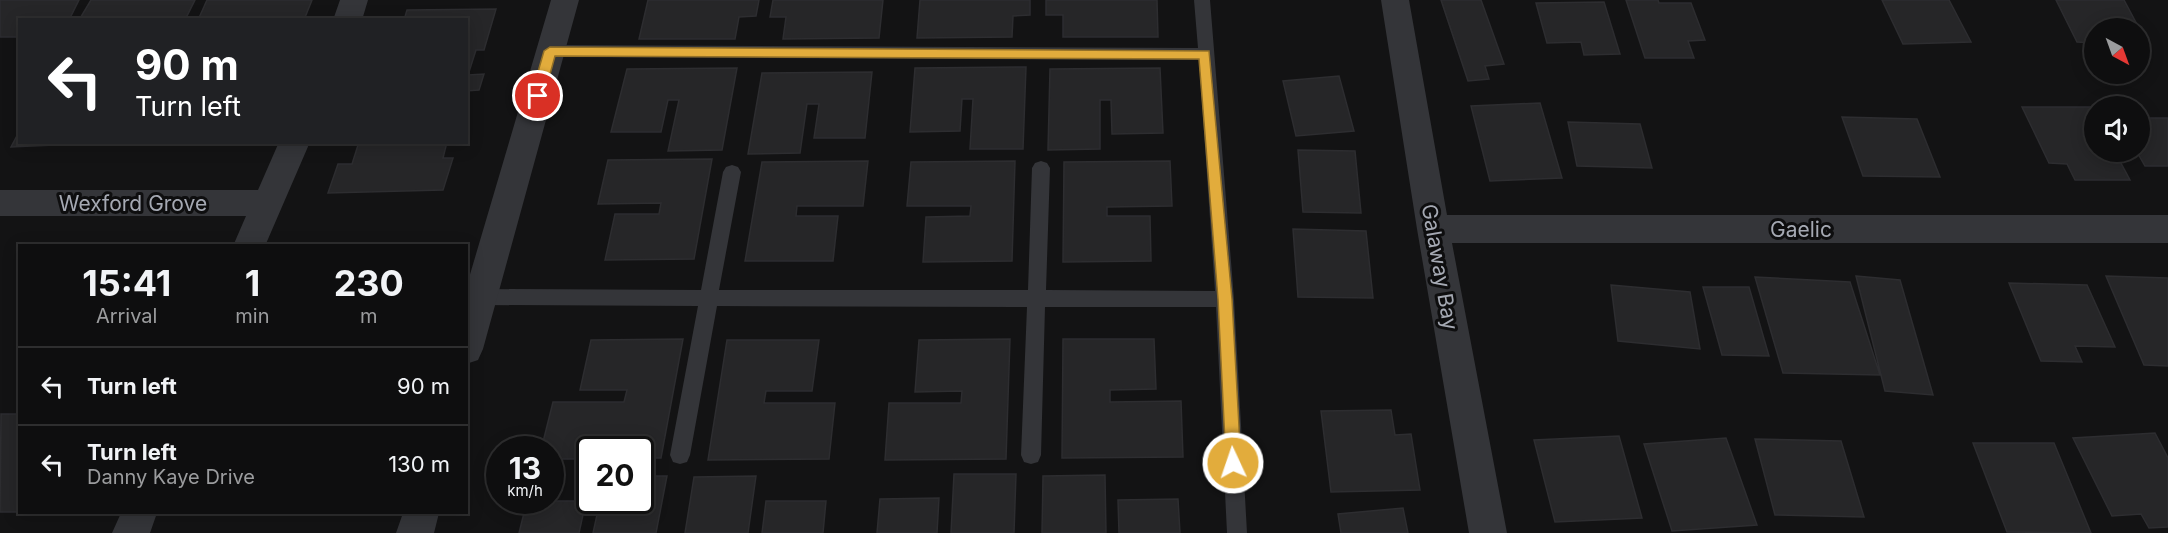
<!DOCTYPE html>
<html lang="en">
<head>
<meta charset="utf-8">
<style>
	:root { --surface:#0e0e0f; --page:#171718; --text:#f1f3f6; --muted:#9b9c9e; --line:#2e2e2f }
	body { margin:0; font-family:Inter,sans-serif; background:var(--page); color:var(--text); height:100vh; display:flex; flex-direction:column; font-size:22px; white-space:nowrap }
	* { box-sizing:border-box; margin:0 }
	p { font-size:20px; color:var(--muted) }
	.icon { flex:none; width:33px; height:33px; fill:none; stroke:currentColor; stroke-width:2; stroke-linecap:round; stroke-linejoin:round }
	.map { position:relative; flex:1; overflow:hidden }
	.drawer { position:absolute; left:18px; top:244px; width:450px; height:270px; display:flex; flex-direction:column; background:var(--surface); border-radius:0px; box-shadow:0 3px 15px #0003,0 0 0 2px var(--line) }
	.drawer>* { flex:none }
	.hud { position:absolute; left:18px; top:18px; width:450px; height:126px; border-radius:0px; box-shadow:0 3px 15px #0003,0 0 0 2px var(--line); background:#202124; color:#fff; overflow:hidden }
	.needle { width:39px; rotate:139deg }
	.controls { position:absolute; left:2084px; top:18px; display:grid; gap:12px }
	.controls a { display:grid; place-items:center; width:66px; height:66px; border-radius:50%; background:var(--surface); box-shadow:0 3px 15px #0003,0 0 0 2px var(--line); font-size:30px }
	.speed { position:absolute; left:486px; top:436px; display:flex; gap:12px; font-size:30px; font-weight:700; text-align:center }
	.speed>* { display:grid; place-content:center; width:78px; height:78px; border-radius:50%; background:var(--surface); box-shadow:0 3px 15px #0003,0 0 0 2px var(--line); line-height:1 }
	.speed small { font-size:15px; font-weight:400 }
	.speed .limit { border:3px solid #111; border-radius:9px; background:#fff; color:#111 }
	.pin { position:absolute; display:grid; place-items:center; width:51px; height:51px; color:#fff; margin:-26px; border:3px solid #fff; border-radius:50%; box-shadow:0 2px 6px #0007 }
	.me { position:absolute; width:66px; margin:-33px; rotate:357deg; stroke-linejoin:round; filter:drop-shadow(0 0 4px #0008) }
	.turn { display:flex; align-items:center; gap:21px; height:126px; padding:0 18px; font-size:27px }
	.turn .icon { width:78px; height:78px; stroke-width:2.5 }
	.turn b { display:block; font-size:42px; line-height:51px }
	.eta { display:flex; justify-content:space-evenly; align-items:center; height:102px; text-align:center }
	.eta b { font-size:36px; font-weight:700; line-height:42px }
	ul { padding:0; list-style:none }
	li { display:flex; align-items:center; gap:18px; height:78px; padding:0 18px; border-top:2px solid var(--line) }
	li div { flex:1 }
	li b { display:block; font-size:22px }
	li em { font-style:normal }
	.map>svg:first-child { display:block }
	.building { fill:#262628; stroke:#2d2d30; stroke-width:1.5 }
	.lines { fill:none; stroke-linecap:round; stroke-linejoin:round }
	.lane { fill:#343539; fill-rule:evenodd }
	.street { fill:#343539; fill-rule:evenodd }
	.route { fill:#e2ac3c; stroke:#937027; stroke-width:1.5 }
	.labels { text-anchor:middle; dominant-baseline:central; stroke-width:6; stroke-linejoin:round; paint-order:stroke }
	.street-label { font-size:21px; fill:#a5a9b3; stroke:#0e0e0f }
</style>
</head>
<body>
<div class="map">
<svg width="2168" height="533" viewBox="0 0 2168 533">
	<rect width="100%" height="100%" fill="#131314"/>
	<!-- building -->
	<path class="building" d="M0 0H79L69 20H20V37H0Z
		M91 0H195L185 20H79Z
		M207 0H312L304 20H198Z
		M648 0H759L756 16 739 17 735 39H639Z
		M773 0H883L879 38 783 39 786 17H770Z
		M920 0H1030V15L1013 16 1012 37 917 38Z
		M1046 0H1157L1158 37H1063V15H1046Z
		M1441 0H1481L1504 64 1485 66 1489 79 1468 81Z
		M1626 0H1658L1659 3H1691L1705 40 1688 41 1694 58H1645Z
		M1882 0H1949L1971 42 1903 44Z
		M2056 0H2124L2148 45 2139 44V28H2094V43L2077 42Z
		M1604 2 1620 54 1584 55 1581 42 1547 43 1536 3Z
		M496 9 484 50H476L468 75 484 74 479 90 466 91V20H404L407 10Z
		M1026 67 1023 149H970L973 99H962L960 131 910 132 915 68Z
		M737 68 722 150 668 151 679 100H668L661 132H611L627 69Z
		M1160 68 1163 133 1112 134 1111 100H1100V149L1048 150 1050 69Z
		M872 72 865 138H814L819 104H807L800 153 748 154 762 73Z
		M1339 76 1354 131 1296 136 1283 81Z
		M1540 103 1562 178 1490 181 1471 106Z
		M2022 107H2092L2094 111V152H2115L2130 180H2075L2067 164 2049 163Z
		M1842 117 1917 119 1940 177 1863 176Z
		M2139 118H2168V166H2145L2137 152H2139Z
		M1568 122 1640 124 1652 168 1577 166Z
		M20 130V142H124L11 147Z
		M359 142H447L443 158H453L443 190 328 193 338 164H352Z
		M1298 150 1355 151 1361 213 1303 212Z
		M712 159 694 259 605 260 615 214H659L661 203 598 204 608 160Z
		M868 161 863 206H797L796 216H838L833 261H745L762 162Z
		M1015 161 1012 261 923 262 926 217 970 216 971 206H907L911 162Z
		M1170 161 1172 206 1107 207V216H1150L1151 261 1063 262 1064 162Z
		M1293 229 1366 231 1373 298 1298 297Z
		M1856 276 1900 280 1933 395 1885 391Z
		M2106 276 2168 278V366L2144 365Z
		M1755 277 1850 282 1880 375 1783 373Z
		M2009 283 2087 285 2115 347 2075 346 2082 362 2041 361Z
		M1611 285 1690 292 1700 349 1618 341Z
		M1703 287H1749L1769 356 1722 355Z
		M683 339 661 458H640V450H590V459H550V450H541L553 402H624L627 390H580L591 340Z
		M1010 339 1006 459 885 460 889 403H961L962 391 915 392 919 340Z
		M1063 339H1154L1156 389 1110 390V402L1181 401 1183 457 1062 458Z
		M727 340H819L812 391H766L764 403H835L829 459 708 460Z
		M1391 410 1395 435 1411 434 1420 490 1331 492 1321 411Z
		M1 414H20V512H0Z
		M2155 433 2168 458V527L2149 528 2141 514 2112 516 2073 438Z
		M1619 436 1642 518 1555 522 1534 440Z
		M1726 438 1757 525 1672 531 1644 444Z
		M1755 439 1841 441 1864 517 1775 515Z
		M1973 443H2054L2091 533 2007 532Z
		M954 474H1016L1014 533H951Z
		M1105 475 1106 533H1042L1043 476Z
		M640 476H667L656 533H593L600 501H640Z
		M756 476 748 533H685L694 477Z
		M939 498 937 533H877L880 499Z
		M1178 499 1180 533H1119L1118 500Z
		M527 501H586L579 533H519Z
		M766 501H826L823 533H762Z
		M1403 508 1408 533H1341L1338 514Z"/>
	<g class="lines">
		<!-- lane -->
		<path class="lane" d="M1194 0H1210L1234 299 1247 533H1227L1216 307H1045L1041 455 1038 462 1031 464 1024 462 1021 455 1027 307 717 306 690 455 687 462 680 464 673 462 670 455 698 306 481 305 475 303 472 297 475 291 481 289 701 290 723 172 726 167 732 165 738 167 741 172 719 290H1028L1032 168 1035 163 1041 161 1047 163 1050 168 1046 290 1215 291 1199 60 550 57 544 55 542 51 544 47 550 45 1198 48Z"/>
		<!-- street -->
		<path class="street" d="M340 0H368L362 20H333Z
			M551 0H579L483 349 478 360 466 364V288Z
			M1381 0H1409L1447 215H2168V243H1452L1507 533H1469L1417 229Z
			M279 142H310L265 246H233L246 216H0V190H258Z
			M121 513H157L150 533H112Z
			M403 513H439L434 533H396Z"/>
	</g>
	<!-- route -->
	<path class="route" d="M550 47 1209 51 1232 299 1241 463 1239 468 1233 470 1228 468 1226 463 1218 299 1199 59 555 56 544 96 538 101 531 96 544 51Z"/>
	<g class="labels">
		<!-- street labels -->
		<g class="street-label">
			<text x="133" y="203">Wexford Grove</text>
			<text x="1801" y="229">Gaelic</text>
			<text transform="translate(1440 267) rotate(80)">Galaway Bay</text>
		</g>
	</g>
</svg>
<div class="controls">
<a><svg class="needle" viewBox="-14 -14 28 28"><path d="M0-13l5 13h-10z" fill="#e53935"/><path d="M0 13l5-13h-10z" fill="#9b9c9e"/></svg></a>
<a><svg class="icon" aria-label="sound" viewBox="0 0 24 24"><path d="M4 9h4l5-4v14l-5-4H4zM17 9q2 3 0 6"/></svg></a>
</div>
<div class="speed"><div>13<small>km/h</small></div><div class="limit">20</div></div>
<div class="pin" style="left:538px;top:96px;background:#d93025"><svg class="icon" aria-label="arrive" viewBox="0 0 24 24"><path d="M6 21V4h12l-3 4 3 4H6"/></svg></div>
<svg class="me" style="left:1233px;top:463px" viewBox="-20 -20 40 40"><circle r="17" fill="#e2ac3c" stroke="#fff" stroke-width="3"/><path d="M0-11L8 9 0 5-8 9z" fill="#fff"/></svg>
<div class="hud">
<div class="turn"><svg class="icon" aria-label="left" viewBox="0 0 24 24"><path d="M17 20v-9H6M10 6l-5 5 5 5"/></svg><div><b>90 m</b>Turn left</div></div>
</div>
<section class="drawer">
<div class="eta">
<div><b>15:41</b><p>Arrival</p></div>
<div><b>1</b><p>min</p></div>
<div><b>230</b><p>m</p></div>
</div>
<ul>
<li><svg class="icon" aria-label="left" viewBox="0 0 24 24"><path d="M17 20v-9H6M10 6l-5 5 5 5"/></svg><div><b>Turn left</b></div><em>90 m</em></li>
<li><svg class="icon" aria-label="left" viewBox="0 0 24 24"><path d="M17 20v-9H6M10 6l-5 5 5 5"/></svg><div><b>Turn left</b><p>Danny Kaye Drive</p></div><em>130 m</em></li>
</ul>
</section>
</div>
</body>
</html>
